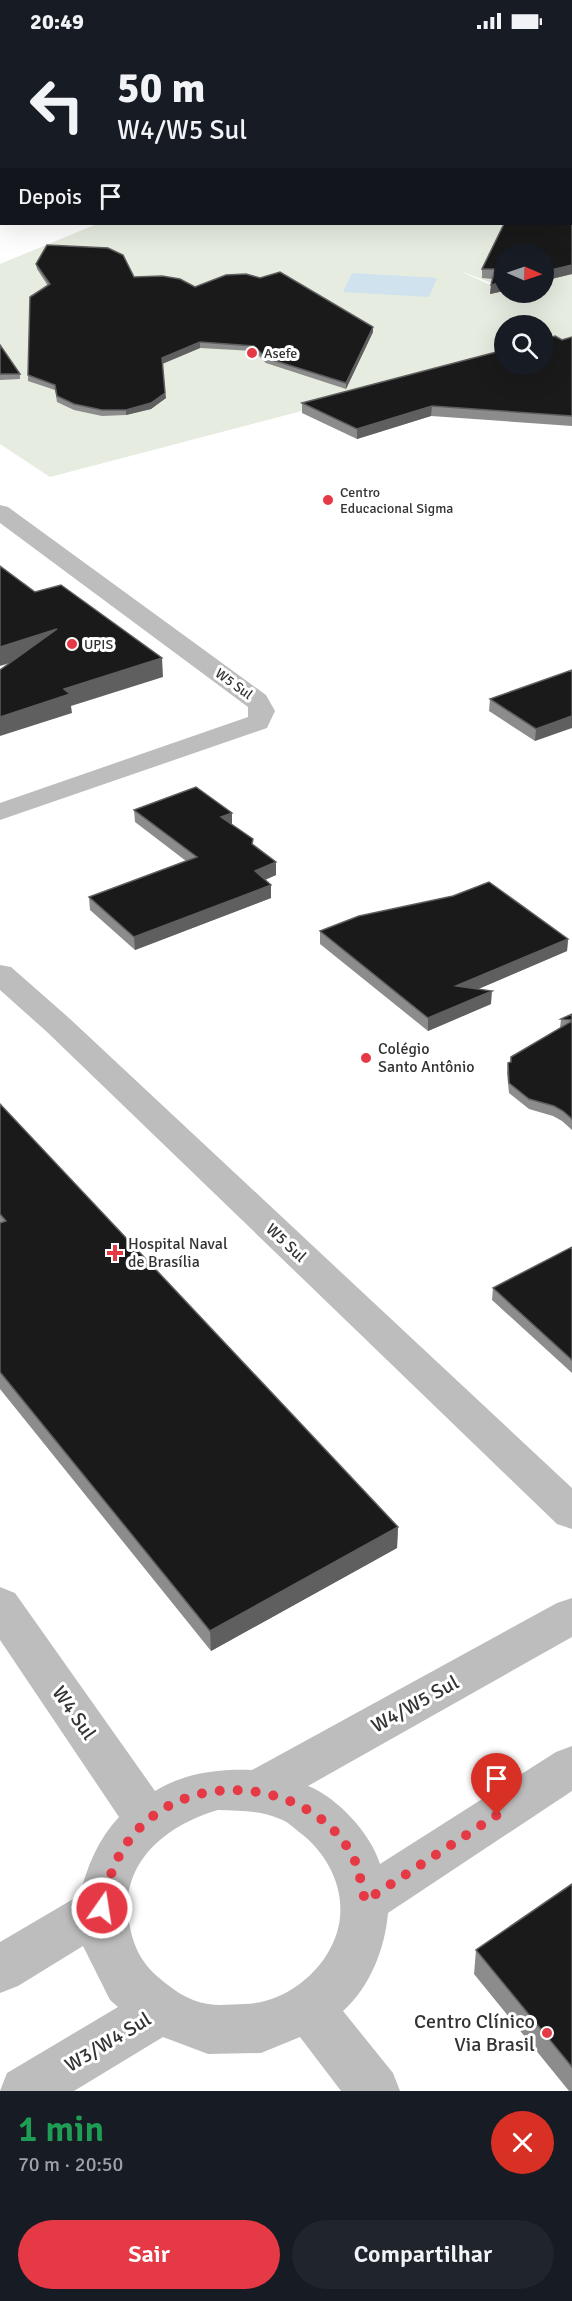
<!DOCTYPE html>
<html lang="pt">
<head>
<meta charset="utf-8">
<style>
	:root { --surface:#171b24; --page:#20242c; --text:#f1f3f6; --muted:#9ea1a6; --accent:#e63946 }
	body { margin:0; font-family:Signika,sans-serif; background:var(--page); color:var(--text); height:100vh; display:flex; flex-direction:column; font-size:22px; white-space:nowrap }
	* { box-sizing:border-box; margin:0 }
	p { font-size:20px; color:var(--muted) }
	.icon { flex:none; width:33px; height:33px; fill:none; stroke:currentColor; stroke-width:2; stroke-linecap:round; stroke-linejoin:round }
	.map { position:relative; height:2049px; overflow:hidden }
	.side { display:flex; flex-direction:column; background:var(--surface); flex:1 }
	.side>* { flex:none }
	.hud { position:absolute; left:0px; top:0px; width:573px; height:183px; box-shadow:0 6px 24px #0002; background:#171b24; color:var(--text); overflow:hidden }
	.needle { width:39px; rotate:92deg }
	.controls { position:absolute; left:494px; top:201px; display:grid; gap:12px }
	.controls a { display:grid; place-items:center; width:60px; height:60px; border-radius:50%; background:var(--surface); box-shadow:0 6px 24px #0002; font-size:30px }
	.pin { position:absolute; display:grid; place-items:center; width:51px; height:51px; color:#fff; margin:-62px -26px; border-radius:50% 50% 50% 0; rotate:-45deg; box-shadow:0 0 6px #0007 }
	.pin .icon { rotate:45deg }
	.me { position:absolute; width:66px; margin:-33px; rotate:13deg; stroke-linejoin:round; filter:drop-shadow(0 0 4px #0008) }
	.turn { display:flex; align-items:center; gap:21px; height:126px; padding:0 18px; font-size:27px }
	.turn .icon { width:78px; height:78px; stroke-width:2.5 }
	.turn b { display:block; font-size:42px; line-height:51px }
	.then { display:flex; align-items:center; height:57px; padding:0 18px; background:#0003; gap:12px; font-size:22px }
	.round { display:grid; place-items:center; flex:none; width:63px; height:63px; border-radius:32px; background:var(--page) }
	.summary { display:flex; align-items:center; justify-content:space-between; height:102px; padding:0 18px }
	h1 { font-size:36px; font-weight:600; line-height:45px; color:#1e9e55 }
	.action { display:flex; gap:12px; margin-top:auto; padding:12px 18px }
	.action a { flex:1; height:69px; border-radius:36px; background:var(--accent); color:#fff; font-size:24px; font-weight:600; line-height:69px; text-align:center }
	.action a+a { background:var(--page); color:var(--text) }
	.status { display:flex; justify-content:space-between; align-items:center; height:42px; padding:0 30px; background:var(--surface); direction:ltr }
	.status svg { height:16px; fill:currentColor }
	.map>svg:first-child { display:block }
	.green { fill:#e6ecdf; fill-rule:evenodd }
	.water { fill:#cfe2ee }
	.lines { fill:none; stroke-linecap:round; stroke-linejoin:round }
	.secondary { fill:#bdbdbd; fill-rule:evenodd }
	.wall { fill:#8c8c8c }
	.shaded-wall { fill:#5f5f5f }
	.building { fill:#1a1a1a; stroke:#5f5f5f; stroke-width:1.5 }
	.route { stroke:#e63946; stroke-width:10; stroke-dasharray:0 18 }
	.poi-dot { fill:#e63946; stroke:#fff; stroke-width:2 }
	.labels { text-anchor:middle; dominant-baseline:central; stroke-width:6; stroke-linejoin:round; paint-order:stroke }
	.far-poi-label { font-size:14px; fill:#333; stroke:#fff; text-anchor:start }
	.far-street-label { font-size:14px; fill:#333; stroke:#fff }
	.poi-label { font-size:16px; fill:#333; stroke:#fff; text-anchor:start }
	.street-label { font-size:16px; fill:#333; stroke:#fff }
	.near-street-label { font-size:20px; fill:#333; stroke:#fff }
	.near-poi-label { font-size:20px; fill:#333; stroke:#fff; text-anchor:end }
</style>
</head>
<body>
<div class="status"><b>20:49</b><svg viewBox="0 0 49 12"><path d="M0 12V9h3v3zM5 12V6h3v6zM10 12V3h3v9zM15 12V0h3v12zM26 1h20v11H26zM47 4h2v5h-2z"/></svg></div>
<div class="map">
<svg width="572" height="2049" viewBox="0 0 572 2049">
	<rect width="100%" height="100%" fill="#fff"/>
	<!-- green -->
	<path class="green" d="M572 16V298L543 306V284H504V316L50 435 0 402V222L97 182H572ZM504 212H543V250L514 251 519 253 514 254 458 228 504 246Z"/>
	<!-- water -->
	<path class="water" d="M352 231 437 236 429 255 343 250Z"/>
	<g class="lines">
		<!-- secondary -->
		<path class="secondary" d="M351 0H372L350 2Z
			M431 0H451L430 2Z
			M0 61H2L0 70Z
			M0 463 8 465 266 653 275 669 267 686 0 778V761L248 675V665L0 481Z
			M0 923 11 925 69 976 572 1446V1487L557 1482 47 990 0 948Z
			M0 1545 15 1551 155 1749C185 1731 217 1727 252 1728L557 1561 572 1556V1595L308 1744C337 1755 371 1792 380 1822L556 1710 572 1704V1749L388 1871C385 1906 370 1945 343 1969L393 2031 400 2049H341L300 1995 261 2011 208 2012 163 1995 74 2049H0L7 2031 118 1965 110 1958 83 1904 18 1944 0 1951V1900L80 1853C87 1824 99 1796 119 1775L0 1598ZM218 1768C240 1769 260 1768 280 1777 287 1779 293 1785 299 1790 334 1816 353 1863 331 1905 315 1937 280 1961 245 1962 233 1962 220 1964 208 1962 188 1959 172 1947 158 1935 140 1919 133 1903 129 1880 119 1821 166 1783 218 1768Z"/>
	</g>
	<!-- wall -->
	<path class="wall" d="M572 181V232L543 239V212H504V249L490 252 492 237 482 236V227L504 182H572Z
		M36 222 134 235 195 245 373 290 346 347 266 321 254 309 200 306 162 322 166 356 151 367 126 373 102 374 74 368 57 360 55 348 28 339V333L48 244 37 227Z
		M572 295V384L431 374 357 397 302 371V361Z
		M0 303 20 332V337L0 338Z
		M572 628 535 699 489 669 490 657Z
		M134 768 232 783 253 802 276 833 265 838 271 856 135 908 90 868 89 855 186 819 135 780Z
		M320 889 568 897 567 909 478 947 491 962 428 989 320 902Z
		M572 972V1088L562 1079 553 1074 529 1067 509 1051 507 1031 508 1021 510 1020 511 1015 560 986 561 977Z
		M0 1062 398 1485 397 1506 211 1609 0 1347Z
		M572 1205V1331L492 1258 493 1246Z
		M572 1842V2049H569L474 1932 476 1908Z"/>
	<!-- shaded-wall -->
	<path class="shaded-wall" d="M219 0H253L244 2H210Z
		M572 223V232L543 239V230Z
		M504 240V249L490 252 491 243Z
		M373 285V290L346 347V341Z
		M200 300V306L162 322V316Z
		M165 351 166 356 151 367 126 373V368Z
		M432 364 431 374 357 397V387Z
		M57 587 58 606 0 624V605Z
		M162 616 163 635 71 664 72 671 0 694V675L64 647Z
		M572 674V686L535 699 536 687Z
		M232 771V784L221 775Z
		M276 820V833L255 842V829Z
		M271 843V856L135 908 134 895Z
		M568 897 567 909 455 957 456 944Z
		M492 949 491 962 428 989V976Z
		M398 1485 397 1506 211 1609 210 1589Z"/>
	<!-- building -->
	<path class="building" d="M97 0H219L210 2H97Z
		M2 102V168H0V103Z
		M572 181V223L543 230V212H504V240L491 243 495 227H482L504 182H572Z
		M47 203 108 206 123 213 134 235 162 234 180 237 195 245 226 233 246 232 260 236 280 230 373 285 346 341 266 316 254 304 200 300 162 316 165 351 151 361 126 368H102L74 362 57 354 55 343 28 333 30 255 50 242 36 222Z
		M555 294 562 298 572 295V374L432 364 357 387 302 361 504 308V322H543V298Z
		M0 303 20 332H0Z
		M0 524 35 550 61 543 162 616 64 647 70 652 0 675V628L57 587 0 605Z
		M572 628V674L536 687 490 657Z
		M196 745 232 771 221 775 253 797 252 802 276 820 255 829 271 843 134 895 89 855 197 815 134 768Z
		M489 840 568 897 456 944 492 949 428 976 320 889 359 874 453 854Z
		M572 972V978L561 977Z
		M572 979V1077L563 1069 554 1064 529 1057 509 1041 508 1021 511 1020V1015Z
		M0 1062 398 1485 210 1589 0 1330V1181L6 1179 0 1172Z
		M572 1205V1318L493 1246Z
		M572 1842V2025L476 1908Z"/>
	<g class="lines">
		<!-- route -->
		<path class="route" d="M102 1866C109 1831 120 1802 147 1779 208 1725 320 1744 355 1819 360 1831 362 1846 365 1859L497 1773"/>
	</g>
	<!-- markers -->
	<g class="poi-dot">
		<circle cx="252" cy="311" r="6"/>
		<circle cx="328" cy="458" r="6"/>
		<circle cx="72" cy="602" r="6"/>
		<circle cx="366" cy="1016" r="6"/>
		<path d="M112 1202h6v6h6v6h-6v6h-6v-6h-6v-6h6z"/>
		<circle cx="547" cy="1991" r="6"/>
	</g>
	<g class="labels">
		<!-- far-poi labels -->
		<g class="far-poi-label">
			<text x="264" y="311">Asefe</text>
			<text x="340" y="450">Centro<tspan x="340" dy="16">Educacional Sigma</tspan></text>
			<text x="84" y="602">UPIS</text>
		</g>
		<!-- far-street labels -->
		<g class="far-street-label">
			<text transform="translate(234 642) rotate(36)">W5 Sul</text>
		</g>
		<!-- poi labels -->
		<g class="poi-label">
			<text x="378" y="1007">Colégio<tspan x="378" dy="18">Santo Antônio</tspan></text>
			<text x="128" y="1202">Hospital Naval<tspan x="128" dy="18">de Brasília</tspan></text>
		</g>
		<!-- street labels -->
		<g class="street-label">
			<text transform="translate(286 1201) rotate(43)">W5 Sul</text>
		</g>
		<!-- near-street labels -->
		<g class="near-street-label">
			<text transform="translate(415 1662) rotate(-29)">W4/W5 Sul</text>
			<text transform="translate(74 1671) rotate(55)">W4 Sul</text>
			<text transform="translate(108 2000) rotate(-31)">W3/W4 Sul</text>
		</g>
		<!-- near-poi labels -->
		<g class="near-poi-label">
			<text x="535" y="1979">Centro Clínico<tspan x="535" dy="23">Via Brasil</tspan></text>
		</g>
	</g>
</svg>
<div class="controls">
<a><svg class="needle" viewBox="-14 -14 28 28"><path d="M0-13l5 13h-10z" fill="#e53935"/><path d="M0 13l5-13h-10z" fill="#9ea1a6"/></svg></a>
<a><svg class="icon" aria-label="search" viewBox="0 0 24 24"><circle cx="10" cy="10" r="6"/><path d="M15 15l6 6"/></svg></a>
</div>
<div class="pin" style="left:497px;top:1773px;background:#d93025"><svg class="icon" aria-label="arrive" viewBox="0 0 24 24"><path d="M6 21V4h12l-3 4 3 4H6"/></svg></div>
<svg class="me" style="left:102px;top:1866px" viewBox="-20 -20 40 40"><circle r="17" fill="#e63946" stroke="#fff" stroke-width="3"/><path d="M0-11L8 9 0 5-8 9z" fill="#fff"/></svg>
<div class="hud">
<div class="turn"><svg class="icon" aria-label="left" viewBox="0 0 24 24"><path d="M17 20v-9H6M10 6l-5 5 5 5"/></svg><div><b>50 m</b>W4/W5 Sul</div></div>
<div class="then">Depois<svg class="icon" aria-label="arrive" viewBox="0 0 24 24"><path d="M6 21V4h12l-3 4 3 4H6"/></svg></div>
</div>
</div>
<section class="side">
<div class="summary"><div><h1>1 min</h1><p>70 m · 20:50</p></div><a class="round" style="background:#d93025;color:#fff"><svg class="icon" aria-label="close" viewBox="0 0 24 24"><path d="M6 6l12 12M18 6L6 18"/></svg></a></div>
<div class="action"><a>Sair</a><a>Compartilhar</a></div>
</section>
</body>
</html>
